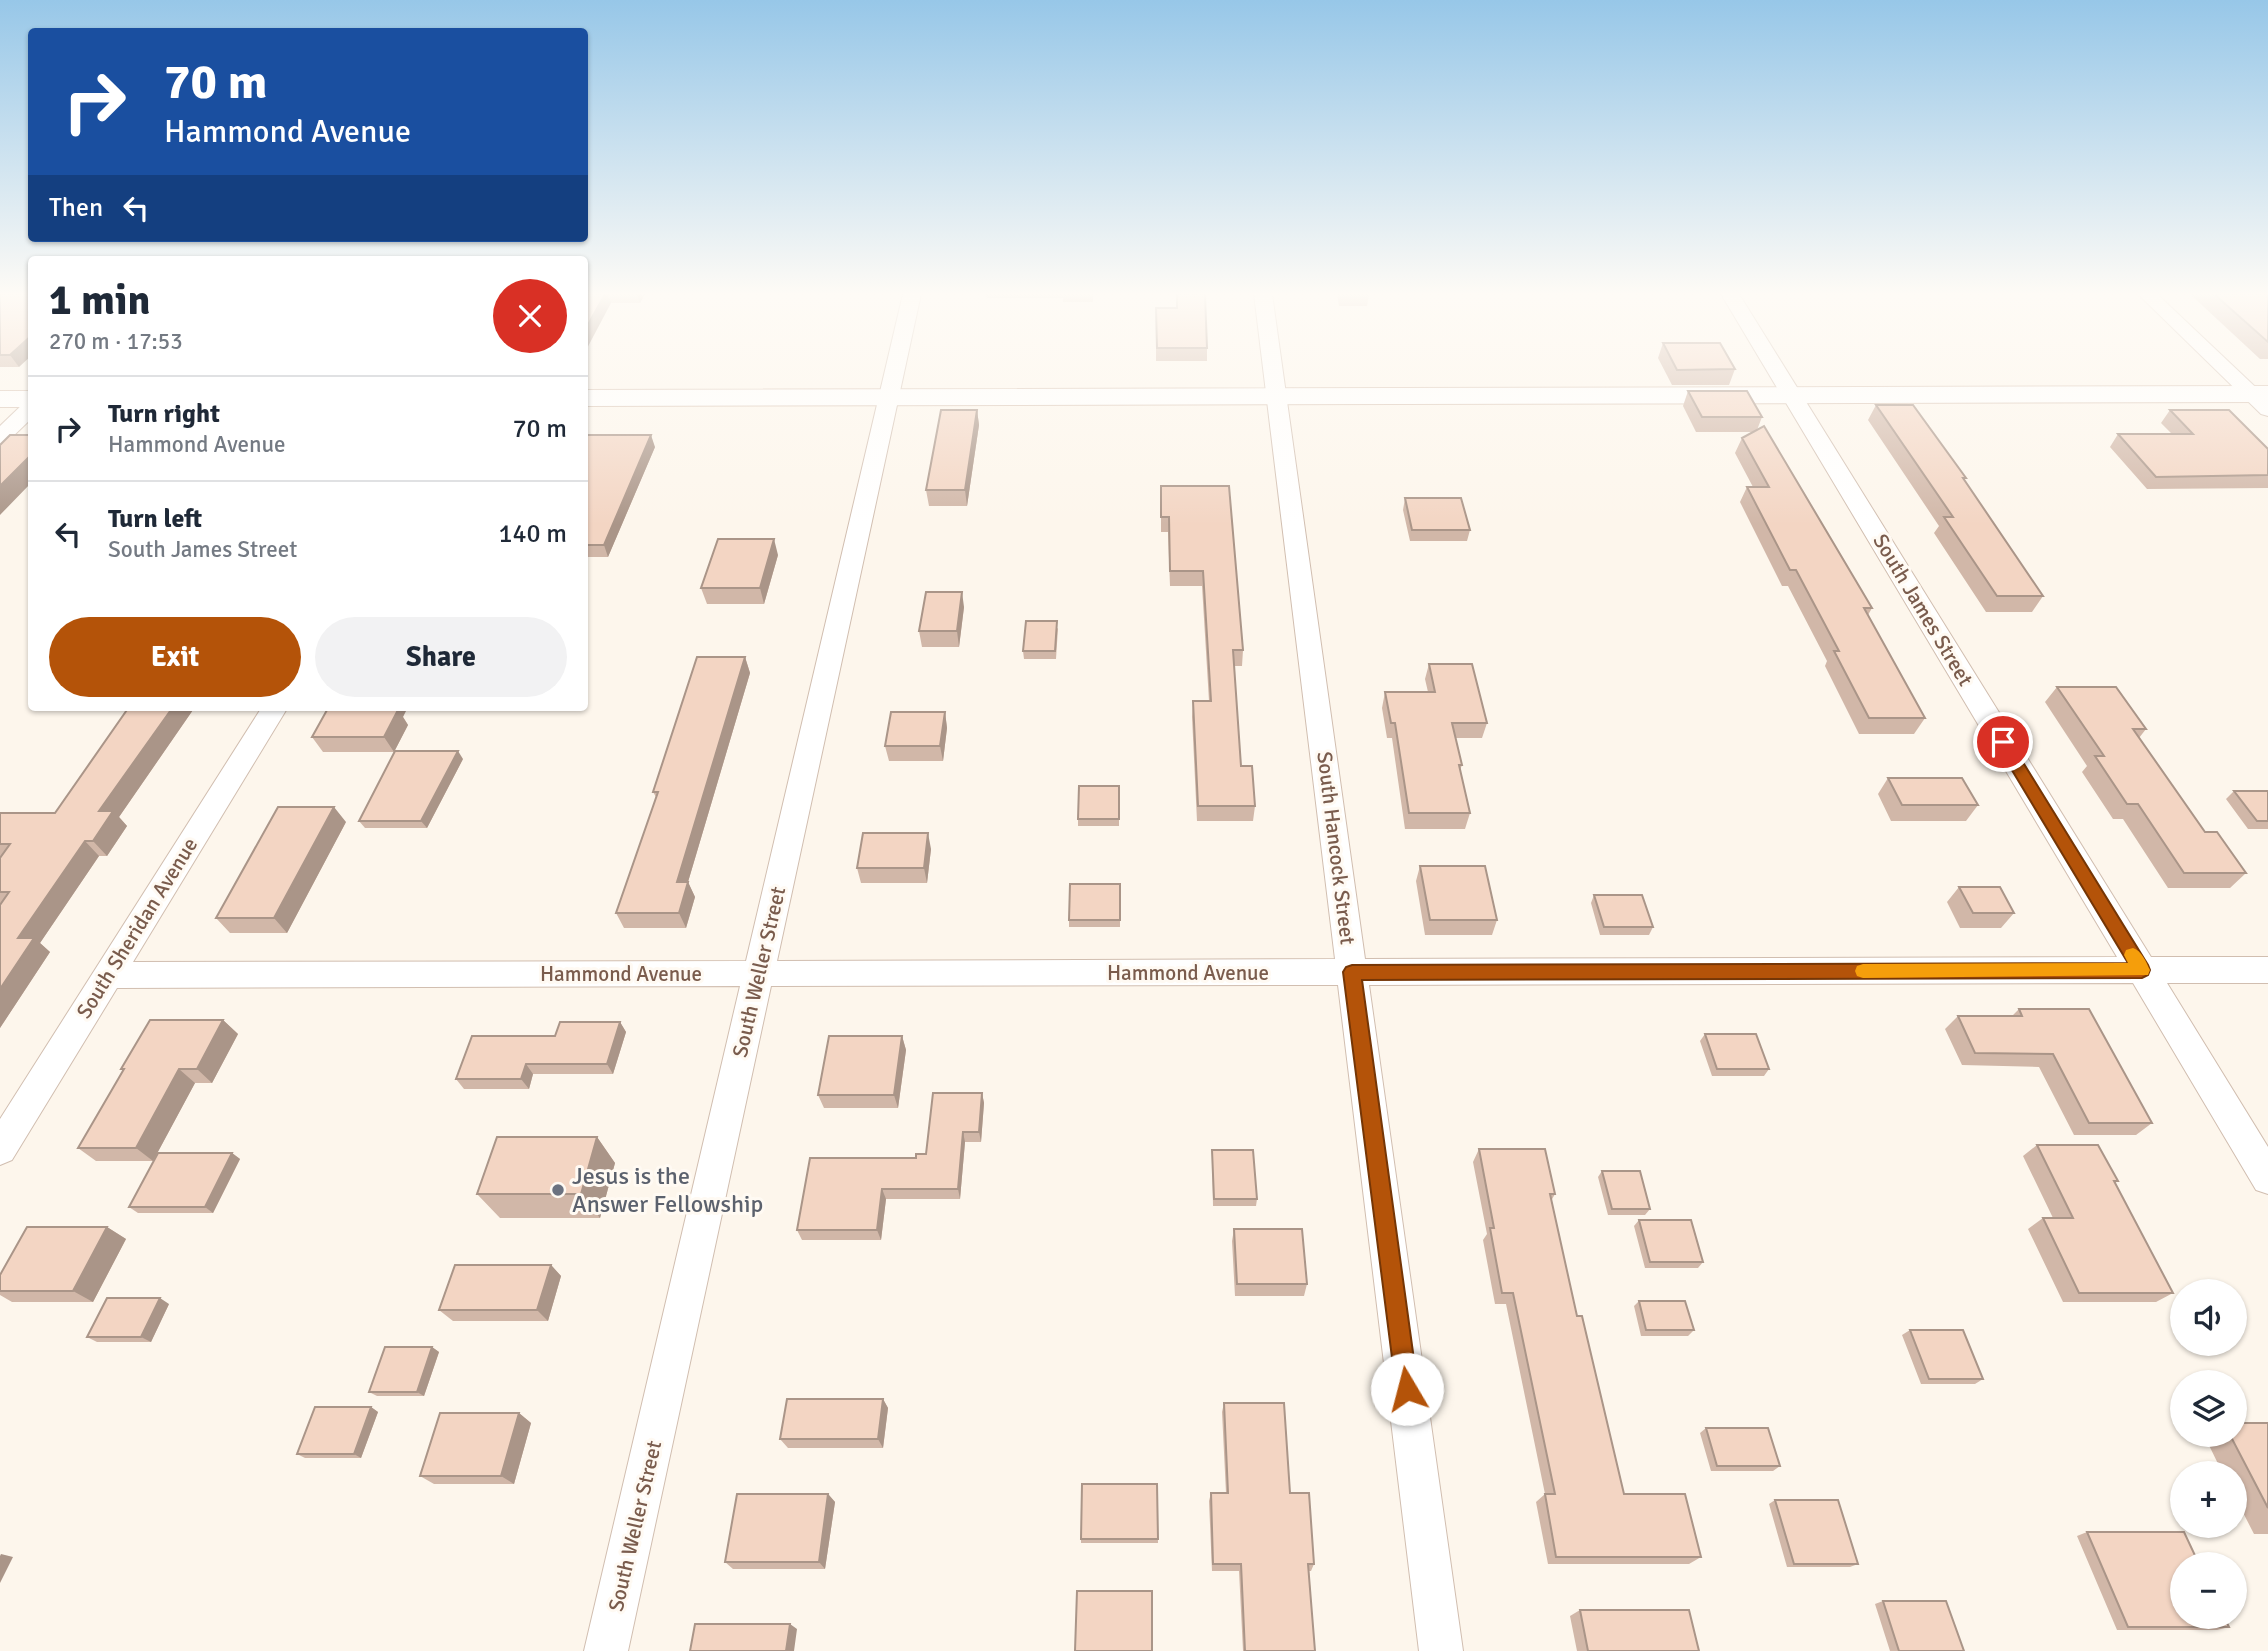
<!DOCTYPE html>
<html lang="en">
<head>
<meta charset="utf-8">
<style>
	:root { --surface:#fff; --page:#f2f2f3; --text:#1f2937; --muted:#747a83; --line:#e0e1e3; --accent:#b45309 }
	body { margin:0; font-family:Signika,sans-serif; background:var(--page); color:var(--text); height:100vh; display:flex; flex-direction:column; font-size:26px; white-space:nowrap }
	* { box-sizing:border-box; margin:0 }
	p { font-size:23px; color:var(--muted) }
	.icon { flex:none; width:38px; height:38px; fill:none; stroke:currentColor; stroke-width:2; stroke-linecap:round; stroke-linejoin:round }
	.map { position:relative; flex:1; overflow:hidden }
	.panel { position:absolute; left:28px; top:256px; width:560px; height:455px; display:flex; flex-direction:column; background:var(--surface); border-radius:7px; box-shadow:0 2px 5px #0004 }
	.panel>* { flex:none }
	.hud { position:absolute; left:28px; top:28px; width:560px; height:214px; border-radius:7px; box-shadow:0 2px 5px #0004; background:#1a4fa0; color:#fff; overflow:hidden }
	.tools { position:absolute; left:2170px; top:1279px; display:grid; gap:14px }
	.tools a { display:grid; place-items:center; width:77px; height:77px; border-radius:50%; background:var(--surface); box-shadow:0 2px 5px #0004; font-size:35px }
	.pin { position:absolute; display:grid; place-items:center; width:60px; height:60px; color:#fff; margin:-30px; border:4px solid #fff; border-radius:50%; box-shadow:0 2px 7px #0007 }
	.me { position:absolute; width:77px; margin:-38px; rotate:352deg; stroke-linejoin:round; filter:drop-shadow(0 0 5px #0008) }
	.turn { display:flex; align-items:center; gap:24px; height:147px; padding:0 21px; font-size:32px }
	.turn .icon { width:91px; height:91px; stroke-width:2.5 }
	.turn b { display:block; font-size:49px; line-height:60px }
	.then { display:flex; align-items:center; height:66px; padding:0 21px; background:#0003; gap:14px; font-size:26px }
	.round { display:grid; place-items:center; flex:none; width:74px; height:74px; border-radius:37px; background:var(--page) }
	.overview { display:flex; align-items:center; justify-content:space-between; height:119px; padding:0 21px }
	h1 { font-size:42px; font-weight:700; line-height:52px }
	.action { display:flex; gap:14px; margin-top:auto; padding:14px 21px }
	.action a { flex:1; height:80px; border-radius:42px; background:var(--accent); color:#fff; font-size:28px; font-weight:700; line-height:80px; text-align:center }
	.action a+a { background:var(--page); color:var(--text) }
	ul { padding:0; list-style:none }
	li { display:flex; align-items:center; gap:21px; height:105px; padding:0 21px; border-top:2px solid var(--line) }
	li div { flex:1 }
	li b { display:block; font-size:26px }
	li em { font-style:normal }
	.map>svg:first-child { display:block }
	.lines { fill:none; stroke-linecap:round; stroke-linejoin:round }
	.minor-casing { stroke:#d1beb0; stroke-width:2 }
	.secondary-casing { stroke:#d6c0b0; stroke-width:2 }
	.minor { fill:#fff; fill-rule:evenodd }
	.secondary { fill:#fff; fill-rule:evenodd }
	.wall { fill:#d1b7a8 }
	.shaded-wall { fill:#aa9588 }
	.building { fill:#f3d5c3; stroke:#aa9588; stroke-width:2 }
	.route { fill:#b45309; stroke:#753606; stroke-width:2 }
	.slow { fill:#f59e0b }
	.worship-dot { fill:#6b7280; stroke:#fffaf3; stroke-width:2.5 }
	.labels { text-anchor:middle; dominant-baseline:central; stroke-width:6; stroke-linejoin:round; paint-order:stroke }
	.street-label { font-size:21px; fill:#7a5c4d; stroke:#fffaf3 }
	.near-worship-label { font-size:24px; fill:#5b616d; stroke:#fffaf3; text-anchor:start }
</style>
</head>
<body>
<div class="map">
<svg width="2268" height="1651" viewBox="0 0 2268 1651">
	<rect width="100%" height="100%" fill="#fdf6ec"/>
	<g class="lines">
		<defs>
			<path id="minor" d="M903 294H921L777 961 1335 959 1254 294H1272L1365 959 2117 957 1721 294H1739L2151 957H2268V983H2167L2268 1147V1194L2256 1190 2133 983 1369 985 1463 1651H1419L1338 985 771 986 628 1651H584L740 986 117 988 12 1160 0 1165V1119L262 707H288L133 962 746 961Z
				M2138 294H2157L2268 399V416L2261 414Z
				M32 400V418L7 442 0 444V426L25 402Z"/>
			<path id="secondary" d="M2268 386V402L584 406V390Z
				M0 391H32V407H0Z"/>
		</defs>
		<!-- minor casing -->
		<use href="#minor" class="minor-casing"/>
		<!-- secondary casing -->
		<use href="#secondary" class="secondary-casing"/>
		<!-- minor -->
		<use href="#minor" class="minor"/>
		<!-- secondary -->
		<use href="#secondary" class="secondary"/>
	</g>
	<!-- wall -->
	<path class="wall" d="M0 294 19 367H0Z
		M584 294H645L640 303H611Z
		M986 294H1093V302H1063V298H987Z
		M1337 294H1369L1367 306H1339Z
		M2190 294H2268V359H2260Z
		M1156 308 1207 348V361H1156Z
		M1663 343 1735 369 1729 385H1672L1658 358Z
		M1688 391 1762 417 1757 430 1872 608 1868 615 1925 718 1914 734H1859L1825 666 1827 661 1788 586H1782L1740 502 1747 487H1753L1735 453 1742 438 1752 432H1696L1683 406Z
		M1876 405 1966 478 1964 480 2043 596 2032 612H1986L1934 533 1939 526 1868 420Z
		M977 410 979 425 967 506H929L926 490Z
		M2170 410 2268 449V488L2147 489 2110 447 2118 434H2172L2161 423Z
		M584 435 655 447 608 557H587L584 563Z
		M1161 486 1243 650 1242 666H1234L1241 766 1255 806 1253 821H1197L1192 717 1193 701H1209L1202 586H1170L1168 532H1161Z
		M1405 498 1470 530 1467 541H1410L1403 510Z
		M778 555 764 604H707L701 588Z
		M964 607 959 647H922L919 631Z
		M1058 628 1056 659H1024L1023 651Z
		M745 657 750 673 688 882 695 897 686 928H624L616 913 656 797 653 792Z
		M1429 664 1487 723 1482 738H1455L1462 765 1460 770 1470 813 1465 829H1405L1392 738H1387L1382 708 1385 692H1428L1425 679Z
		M2057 687 2146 729 2139 738 2205 832 2246 873 2230 888H2168L2123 819H2113L2082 772 2087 766 2045 702Z
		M129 707H195L119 817 127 826 107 856H99L40 943 50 952 0 1028V813H55Z
		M945 712 947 728 943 761H889L885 746Z
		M403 717 408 725 394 752H323L312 737Z
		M463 759 427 828H365L359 821Z
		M1888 778 1978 805 1966 821H1891L1878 794Z
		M1119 786V826H1078V819Z
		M2234 791H2268V829H2248L2226 799Z
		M346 822 287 933H230L216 918Z
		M931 849 927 883H861L857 868Z
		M1420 866 1497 920 1492 935H1425L1416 881Z
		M1120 884V927H1069V920Z
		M1959 887 2014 913 2001 928H1960L1947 902Z
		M1594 895 1653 927 1649 935H1600L1591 903Z
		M2019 1009 2152 1123 2136 1135H2074L2039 1067 1962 1065 1945 1029 1958 1016H2012Z
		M223 1020 238 1034 212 1083H195L153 1161H96L78 1148 123 1071 121 1069Z
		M620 1022 626 1032 613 1074H533L529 1089H464L456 1079 555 1036Z
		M1705 1034 1769 1069 1764 1076H1712L1700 1041Z
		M902 1036 906 1050 898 1108H824L818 1095Z
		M982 1093 984 1103 981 1142H965L960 1199H886L881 1240H802L797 1230 916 1158 926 1154Z
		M597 1137 615 1163 600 1218H500L477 1194Z
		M2037 1145 2118 1181 2115 1183 2173 1293 2156 1302H2063L2028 1229 2043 1218H2053L2023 1156Z
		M1479 1149 1555 1194 1551 1201 1577 1316 1624 1494 1701 1557 1689 1564H1548L1536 1502 1545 1494 1506 1304H1495L1483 1240 1487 1234 1473 1162Z
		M1212 1150 1257 1199 1256 1206H1213Z
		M232 1153 240 1159 213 1213H138L129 1207Z
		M1602 1171 1650 1209 1645 1215H1608L1598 1177Z
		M1639 1220 1703 1262 1698 1268H1645L1634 1226Z
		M107 1227 126 1239 93 1302H12L0 1295V1275Z
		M1234 1229 1307 1284 1304 1296H1235L1232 1241Z
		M551 1265 561 1276 548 1321H453L439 1310Z
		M1639 1301 1694 1330 1688 1336H1641L1634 1306Z
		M169 1304 151 1342H97L87 1337Z
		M1910 1330 1983 1379 1975 1384H1921L1902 1335Z
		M432 1347 439 1352 424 1396H377L369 1392Z
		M883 1399 888 1408 883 1448H788L780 1439Z
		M1224 1403 1290 1493 1314 1564 1311 1571H1309L1315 1651H1243L1239 1571H1212L1209 1501 1211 1493H1226L1222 1412Z
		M371 1407 378 1412 361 1458H305L297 1454Z
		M519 1413 531 1423 514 1484H434L420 1476Z
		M2268 1423V1534H2254L2235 1497V1474H2223L2204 1435H2235Z
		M1706 1428 1780 1466 1773 1471H1711L1700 1433Z
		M1157 1484 1158 1543H1081V1539Z
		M828 1494 835 1502 825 1569H733L725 1562Z
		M1775 1500 1858 1564 1850 1567H1787L1769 1504Z
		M2087 1532 2229 1627 2217 1630H2117L2077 1536Z
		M1883 1601 1964 1651H1890L1875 1604Z
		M1580 1610 1699 1651H1577L1570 1616Z"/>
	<!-- shaded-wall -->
	<path class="shaded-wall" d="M605 294H608L611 303 584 354V332Z
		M637 294H645L640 303Z
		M32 335V355L19 367 10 355Z
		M977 410 979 425 967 506 965 490Z
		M651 435 655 447 608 557 604 545Z
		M32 454V482L0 515V486Z
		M774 539 778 555 764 604 760 588Z
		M584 550 587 557 584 563Z
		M962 592 964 607 959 647 957 631Z
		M745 657 750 673 688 882 695 897 686 928 679 913 677 882Z
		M173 707H195L119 817 127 826 107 856 93 841 99 811Z
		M390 707H408L403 717 408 725 394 752 384 737Z
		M945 712 947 728 943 761 940 746Z
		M458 751 463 759 427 828 421 821Z
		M334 807 346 822 287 933 274 918Z
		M928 833 931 849 927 883 924 868Z
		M85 841 99 856 40 943 50 952 0 1028V989L18 938Z
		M223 1020 238 1034 212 1083 197 1069Z
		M620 1022 626 1032 613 1074 607 1064Z
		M902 1036 906 1050 898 1108 894 1095Z
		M526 1064 533 1074 529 1089 521 1079Z
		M179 1069 195 1083 153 1161 136 1148Z
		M982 1093 984 1103 981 1142 979 1132Z
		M963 1132 965 1142 960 1199 958 1189Z
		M597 1137 615 1163 600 1218 581 1194Z
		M232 1153 240 1159 213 1213 205 1207Z
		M882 1189 886 1199 881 1240 877 1230Z
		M107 1227 126 1239 93 1302 73 1291Z
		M551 1265 561 1276 548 1321 537 1310Z
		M160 1298 169 1304 151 1342 141 1337Z
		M432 1347 439 1352 424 1396 417 1392Z
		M883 1399 888 1408 883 1448 878 1439Z
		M371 1407 378 1412 361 1458 354 1454Z
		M519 1413 531 1423 514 1484 501 1476Z
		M828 1494 835 1502 825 1569 819 1562Z
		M1 1554 13 1557 0 1583V1556Z
		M790 1624 797 1629 794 1651H786Z"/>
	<!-- building -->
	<path class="building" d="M0 294H32V335L10 355H0Z
		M584 294H605L584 332Z
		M1177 294H1205L1207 348H1157L1156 308H1177Z
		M2214 294H2268V342Z
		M1663 343H1720L1735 369 1677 370Z
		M1688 391H1747L1762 417H1702Z
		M1876 405H1913L1966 478H1963L2043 596H1997L1944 517H1953Z
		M941 410H977L965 490H926Z
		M2170 410H2229L2268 449V475L2156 477 2118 434H2193Z
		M1764 426 1872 608H1864L1925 718H1869L1834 651H1839L1796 570H1790L1747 487H1769L1742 438Z
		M10 435H32V454L0 486V445Z
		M584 435H651L604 545H584Z
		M1161 486H1229L1243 650H1233L1241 766H1252L1255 806H1198L1193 701H1211L1203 571H1170L1169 517H1161Z
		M1405 498H1461L1470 530H1412Z
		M718 539H774L760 588H701Z
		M926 592H962L957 631H919Z
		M1026 621H1057L1055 651H1023Z
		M697 657H745L677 882H688L679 913H616L658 792H653Z
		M1429 664H1472L1487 723H1452L1462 765H1459L1470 813H1409L1395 723H1391L1385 692H1435Z
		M2057 687H2116L2146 729H2133L2205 832H2217L2246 873H2184L2138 804H2127L2095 756H2104Z
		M129 707H173L99 811H113L93 841H85L18 938H34L0 989V905L9 892H0V858L10 844H0V813H55Z
		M348 707H390L389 710H398L384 737H312L327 710H347Z
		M891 712H945L940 746H885Z
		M395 751H458L421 821H359Z
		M1888 778H1962L1978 805H1902Z
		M1079 786H1119V819H1078Z
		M2234 791H2268V821H2257Z
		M278 807H334L274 918H216Z
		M863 833H928L924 868H857Z
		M1420 866H1485L1497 920H1430Z
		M1070 884H1120V920H1069Z
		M1959 887H2000L2014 913H1973Z
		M1594 895H1642L1653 927H1604Z
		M2019 1009H2089L2152 1123H2089L2053 1054 1975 1053 1958 1016H2022Z
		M150 1020H223L197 1069H179L136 1148H78L124 1069H121Z
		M560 1022H620L607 1064H526L521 1079H456L472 1036H555Z
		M1705 1034H1756L1769 1069H1717Z
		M829 1036H902L894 1095H818Z
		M933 1093H982L979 1132H963L958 1189H882L877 1230H797L810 1158H916V1154H926Z
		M497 1137H597L581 1194H477Z
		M2037 1145H2098L2118 1181H2114L2173 1293H2079L2043 1218H2073Z
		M1479 1149H1545L1555 1194H1550L1577 1316H1582L1624 1494H1685L1701 1557H1556L1545 1494H1555L1513 1293H1502L1490 1228H1494Z
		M1212 1150H1253L1257 1199H1214Z
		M158 1153H232L205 1207H129Z
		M1602 1171H1640L1650 1209H1612Z
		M1639 1220H1691L1703 1262H1650Z
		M27 1227H107L73 1291H0V1275Z
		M1234 1229H1302L1307 1284H1237Z
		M455 1265H551L537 1310H439Z
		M107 1298H160L141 1337H87Z
		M1639 1301H1685L1694 1330H1646Z
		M1910 1330H1963L1983 1379H1929Z
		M385 1347H432L417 1392H369Z
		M787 1399H883L878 1439H780Z
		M1224 1403H1284L1290 1493H1309L1314 1564H1308L1315 1651H1245L1241 1564H1213L1211 1493H1228Z
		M315 1407H371L354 1454H297Z
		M440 1413H519L501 1476H420Z
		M2235 1423H2268V1508L2230 1435H2235Z
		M1706 1428H1768L1780 1466H1717Z
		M1082 1484H1157L1158 1539H1081Z
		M737 1494H828L819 1562H725Z
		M1775 1500H1838L1858 1564H1794Z
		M2087 1532H2184L2199 1564H2182V1617H2224L2229 1627H2128Z
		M1077 1591H1152V1651H1075Z
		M1883 1601H1946L1964 1651H1899Z
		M1580 1610H1689L1699 1651H1588Z
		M695 1624H790L786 1651H690Z"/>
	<!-- sky -->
	<linearGradient id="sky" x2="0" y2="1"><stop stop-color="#97c7e8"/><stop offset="0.56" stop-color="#fefbf6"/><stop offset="1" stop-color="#fefbf6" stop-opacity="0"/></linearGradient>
	<rect width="2268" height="525" fill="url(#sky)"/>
	<!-- route -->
	<path class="route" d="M2003 736 2008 738 2148 965 2150 970 2148 975 2142 978 1362 980 1418 1389 1415 1397 1407 1400 1399 1397 1396 1389 1343 972 1346 967 1352 965 2128 963 1995 742Z"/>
	<!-- slow -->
	<path class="slow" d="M2133 948C2142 951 2146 962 2150 970L2148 975 1863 978 1857 976 1855 971 1857 966 1863 964 2128 963 2124 955 2126 950Z"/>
	<!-- markers -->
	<circle class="worship-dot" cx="558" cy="1190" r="7"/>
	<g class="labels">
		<!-- street labels -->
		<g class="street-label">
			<text transform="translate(1923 610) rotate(59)">South James Street</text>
			<text transform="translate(1336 848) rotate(83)">South Hancock Street</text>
			<text transform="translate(137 928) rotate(-58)">South Sheridan Avenue</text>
			<text transform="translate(759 972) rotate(-77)">South Weller Street</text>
			<text x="1188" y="973">Hammond Avenue</text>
			<text x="621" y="974">Hammond Avenue</text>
			<text transform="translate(635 1526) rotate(-77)">South Weller Street</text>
		</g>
		<!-- near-worship labels -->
		<g class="near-worship-label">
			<text x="572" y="1176">Jesus is the<tspan x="572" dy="28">Answer Fellowship</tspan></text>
		</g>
	</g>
</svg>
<div class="tools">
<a><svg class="icon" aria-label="sound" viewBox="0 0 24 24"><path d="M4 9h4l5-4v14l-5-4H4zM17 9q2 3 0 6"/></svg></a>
<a><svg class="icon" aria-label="layers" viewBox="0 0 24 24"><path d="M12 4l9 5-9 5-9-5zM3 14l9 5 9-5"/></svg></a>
<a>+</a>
<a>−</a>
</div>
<div class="pin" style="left:2003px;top:742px;background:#d93025"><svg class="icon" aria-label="arrive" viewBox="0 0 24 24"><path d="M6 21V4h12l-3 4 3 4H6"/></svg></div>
<svg class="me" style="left:1407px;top:1389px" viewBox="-20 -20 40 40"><circle r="19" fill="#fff"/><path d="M0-13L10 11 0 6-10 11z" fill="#b45309"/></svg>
<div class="hud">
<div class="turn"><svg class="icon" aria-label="right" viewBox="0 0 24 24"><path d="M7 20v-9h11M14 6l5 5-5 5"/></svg><div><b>70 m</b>Hammond Avenue</div></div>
<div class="then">Then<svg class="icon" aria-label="left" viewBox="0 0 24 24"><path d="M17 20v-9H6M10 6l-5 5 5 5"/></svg></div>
</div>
<section class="panel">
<div class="overview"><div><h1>1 min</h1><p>270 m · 17:53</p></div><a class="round" style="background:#d93025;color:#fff"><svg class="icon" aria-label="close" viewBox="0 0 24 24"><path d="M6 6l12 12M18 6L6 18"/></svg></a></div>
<ul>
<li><svg class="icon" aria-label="right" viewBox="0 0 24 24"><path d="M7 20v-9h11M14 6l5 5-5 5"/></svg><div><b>Turn right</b><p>Hammond Avenue</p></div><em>70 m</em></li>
<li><svg class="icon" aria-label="left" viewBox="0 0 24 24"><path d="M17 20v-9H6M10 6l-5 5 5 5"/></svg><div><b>Turn left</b><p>South James Street</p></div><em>140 m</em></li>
</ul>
<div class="action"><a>Exit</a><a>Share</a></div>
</section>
</div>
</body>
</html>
